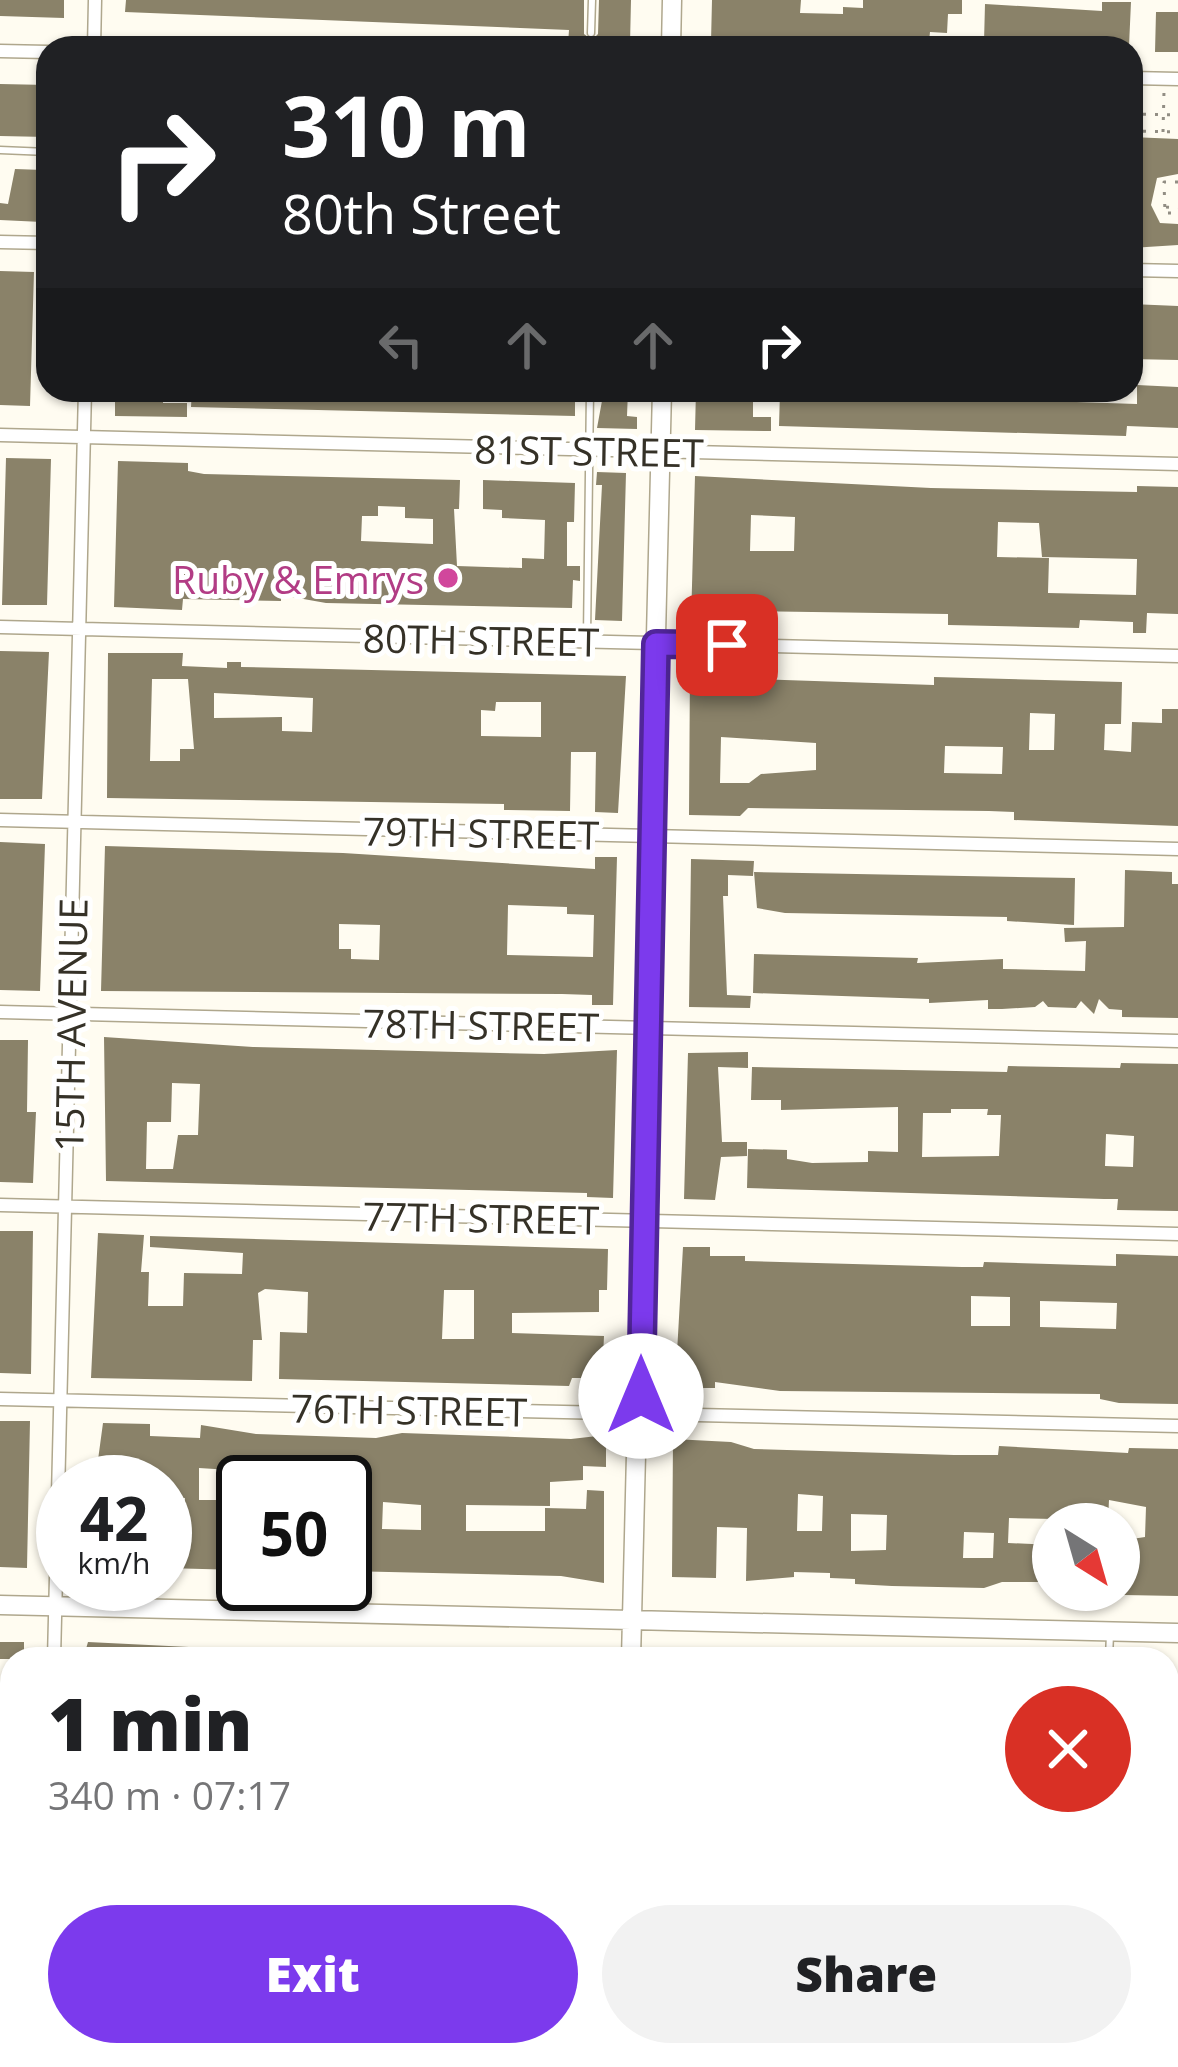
<!DOCTYPE html>
<html lang="en">
<head>
<meta charset="utf-8">
<style>
	:root { --surface:#fff; --page:#f2f2f2; --text:#202124; --muted:#757577; --accent:#7c3aed }
	body { margin:0; font-family:"Open Sans",sans-serif; background:var(--page); color:var(--text); height:100vh; display:flex; flex-direction:column; font-size:45px; white-space:nowrap }
	* { box-sizing:border-box; margin:0 }
	p { font-size:39px; color:var(--muted) }
	.icon { flex:none; width:66px; height:66px; fill:none; stroke:currentColor; stroke-width:2; stroke-linecap:round; stroke-linejoin:round }
	.map { position:relative; flex:1; overflow:hidden }
	.drawer { position:absolute; left:0px; top:1647px; width:1179px; height:420px; display:flex; flex-direction:column; background:var(--surface); border-radius:36px 36px 0 0; box-shadow:0 3px 9px #0004 }
	.drawer>* { flex:none }
	.hud { position:absolute; left:36px; top:36px; width:1107px; height:366px; border-radius:36px; box-shadow:0 3px 9px #0004; background:#202124; color:#fff; overflow:hidden }
	.needle { width:78px; rotate:143deg }
	.tools { position:absolute; left:1032px; top:1503px; display:grid; gap:24px }
	.tools a { display:grid; place-items:center; width:108px; height:108px; border-radius:50%; background:var(--surface); box-shadow:0 3px 9px #0004; font-size:60px }
	.speed { position:absolute; left:36px; top:1455px; display:flex; gap:24px; font-size:60px; font-weight:700; text-align:center }
	.speed>* { display:grid; place-content:center; width:156px; height:156px; border-radius:50%; background:var(--surface); box-shadow:0 3px 9px #0004; line-height:1 }
	.speed small { font-size:30px; font-weight:400 }
	.speed .limit { border:6px solid #111; border-radius:18px; background:#fff; color:#111 }
	.pin { position:absolute; display:grid; place-items:center; width:102px; height:102px; color:#fff; margin:-51px; border-radius:24px; box-shadow:0 6px 18px #0006 }
	.me { position:absolute; width:132px; margin:-66px; rotate:0deg; stroke-linejoin:round; filter:drop-shadow(0 0 9px #0008) }
	.turn { display:flex; align-items:center; gap:42px; height:252px; padding:0 48px; font-size:54px }
	.turn .icon { width:156px; height:156px; stroke-width:2.5 }
	.turn b { display:block; font-size:84px; line-height:102px }
	.lanes { display:flex; align-items:center; height:114px; padding:0 48px; background:#0003; justify-content:center; gap:60px; direction:ltr }
	.lanes .off { opacity:.35 }
	.round { display:grid; place-items:center; flex:none; width:126px; height:126px; border-radius:63px; background:var(--page) }
	.overview { display:flex; align-items:center; justify-content:space-between; height:204px; padding:0 48px }
	h1 { font-size:72px; font-weight:800; line-height:90px }
	.button { display:flex; gap:24px; margin-top:auto; padding:24px 48px }
	.button a { flex:1; height:138px; border-radius:72px; background:var(--accent); color:#fff; font-size:48px; font-weight:800; line-height:138px; text-align:center }
	.button a+a { background:var(--page); color:var(--text) }
	.map>svg:first-child { display:block }
	.building { fill:#8a8269; fill-rule:evenodd }
	.lines { fill:none; stroke-linecap:round; stroke-linejoin:round }
	.lane-casing { stroke:#afa78d; stroke-width:9 }
	.street-casing { stroke:#afa78d; stroke-width:15 }
	.secondary-casing { stroke:#afa78d; stroke-width:21 }
	.path { stroke:#928e84; stroke-width:3; stroke-dasharray:3 9; stroke-linecap:butt }
	.lane { stroke:#fff; stroke-width:6 }
	.street { stroke:#fff; stroke-width:12 }
	.secondary { stroke:#fff; stroke-width:18 }
	.route-casing { stroke:#51269a; stroke-width:30 }
	.route { stroke:#7c3aed; stroke-width:21 }
	.hotel-dot { fill:#d1479c; stroke:#fff; stroke-width:4.5 }
	.labels { text-anchor:middle; dominant-baseline:central; stroke-width:10; stroke-linejoin:round; paint-order:stroke }
	.street-label { font-size:39px; fill:#353127; stroke:#fff }
	.hotel-label { font-size:39px; fill:#b23c85; stroke:#fff; text-anchor:end }
</style>
</head>
<body>
<div class="map">
<svg width="1178" height="2067" viewBox="0 0 1178 2067">
	<rect width="100%" height="100%" fill="#fffcf1"/>
	<!-- building -->
	<path class="building" d="M0 0H64V18L0 16Z
		M126 0H584V34L592 40 598 34 599 0H631L630 44H568L569 30 125 12Z
		M712 0H801L800 13 843 14V7L863 8V0H962V14H948L947 33 930 32 929 41 774 37V46L711 42Z
		M1102 2H1131L1129 46 1035 40V48L1009 47V43L984 42 985 4 1102 11Z
		M1156 12H1178V52H1155Z
		M0 84 48 85 47 137 0 136Z
		M1131 137 1178 139V174L1157 178 1151 205 1160 223 1178 224V245L1131 248Z
		M15 169 43 170 42 222 0 220V203L8 204Z
		M0 271 34 272 30 406 0 405Z
		M1131 304 1178 306V360L1131 359Z
		M1137 385 1178 387V428L1127 426 1126 436 779 426 780 392 1137 404Z
		M115 390H163V403H187V417L115 416Z
		M192 390H575V416L191 407Z
		M604 390H628L627 416 637 417V429L597 428Z
		M696 390H753V417H771V431L695 430Z
		M6 458 51 459 47 605H2Z
		M118 461 188 463V471L204 474 460 480 459 509H454L457 566 522 568V558L544 559 545 520 502 518V510L483 509V480L575 483 574 522H567V566H580V581L573 580 572 608 326 603 281 595V601L183 599 182 610 114 607ZM378 506 405 507V518L433 519V544L361 541 362 516H378Z
		M597 472 626 473 622 621 595 620 602 485H596Z
		M695 476 931 488 1137 492V486L1178 487V614L1147 613 1146 633H1133V622L1080 620 1079 628 948 625V614L742 611V623L691 622ZM751 515 795 517 794 551H750ZM998 522 1039 523 1042 557 1137 559 1136 595 1048 593 1049 558 997 557Z
		M0 651 49 652 42 799H0Z
		M108 653H183L182 666 227 668V662H241V667L626 676 618 813 595 812 596 752H571L570 811 504 810V804L107 798ZM152 679H188L194 749H180V761H150ZM214 693 313 698 312 732 282 731V717L214 718ZM496 702H541V737L481 736V710L495 711Z
		M690 667 751 670V679L934 685V677L1122 682 1121 724H1105L1104 750 1131 752 1132 722 1162 723V709H1178V826L1014 820V812L989 811 748 808 740 816 689 815ZM1030 713 1055 714 1054 750H1029ZM721 737 816 743V770L761 774 749 783H720ZM945 746 1003 747 1002 774 944 773Z
		M0 842 45 844 40 991 0 990Z
		M105 846 343 853 595 869V857H617L613 1005H592V995L562 994 101 991ZM508 905 567 907V914L594 915 593 957 507 955ZM339 924 380 925 379 960 351 959V949H339Z
		M691 859 754 861 753 876 728 875V896H723L727 995 751 996 750 1008 689 1007Z
		M1125 870 1172 872V884H1178V1018L1122 1017V1010L1109 1009 1099 999 1094 1014 1081 1001 1076 1008 1048 1007 1043 1001 1035 1007 1002 1009H988V1000L929 1003V999L753 993 754 954 918 958 917 963 1003 959V969L1085 971 1086 941 1065 942 1064 928 1124 927Z
		M754 872 1075 878 1074 925 1007 921V917L785 913 757 908Z
		M104 1037 253 1047 544 1054 617 1050 613 1198 587 1197V1193L106 1181ZM172 1083 200 1084 198 1135H178L173 1169H146L147 1122H171Z
		M0 1040H28L27 1112H36L33 1183 0 1182Z
		M748 1052V1068L718 1067 722 1142H747V1156L721 1157 715 1200 684 1199 688 1053Z
		M1121 1063 1178 1064V1211L1117 1210 1118 1199H1104L747 1188 748 1149 787 1150V1159L812 1163 868 1162V1151L898 1152V1107L781 1110V1100H751L752 1067 1007 1072 1008 1066 1120 1068ZM951 1109H988L987 1115H1001L999 1156 922 1157 923 1113H951ZM1106 1134 1134 1136 1133 1167 1105 1166Z
		M0 1231H33L31 1374 0 1373Z
		M98 1233 144 1235 141 1272H149L148 1306H183L184 1273 242 1274 243 1253 150 1247V1236L608 1249 607 1290H599V1312L512 1313V1333L604 1336 602 1378H572L569 1386 279 1379 280 1332 307 1333 308 1292 265 1289 258 1293 262 1340H253L252 1381 91 1378ZM444 1290H474V1339H442Z
		M683 1247H710V1256H745V1261L962 1267H983L984 1262 1116 1266V1254L1178 1256V1404L1119 1403 1100 1399V1394L780 1391 715 1382V1388H675ZM971 1296 1010 1297V1326H971ZM1040 1301 1117 1303 1116 1329 1040 1327Z
		M0 1421H30L27 1568 0 1567Z
		M103 1423 150 1424V1436L200 1438 201 1425 256 1434 376 1438 402 1433 571 1439 606 1435V1467L583 1466V1480L550 1482V1506L466 1505V1531H545V1508L586 1509 587 1490 604 1491V1583L561 1576 345 1571V1528L354 1529 355 1480 243 1478 242 1499H229L230 1470 199 1468V1500H231L230 1528H242L240 1570 165 1568V1526L184 1527 185 1498 165 1497V1482H95ZM383 1502 421 1505V1530L382 1529Z
		M673 1439 731 1442 754 1449 954 1455H998L999 1446 1128 1453 1129 1448 1178 1449V1596L1124 1595 1119 1588V1541L1145 1537 1146 1507 1109 1500 1108 1520 1009 1518 1008 1543 1053 1545V1582H1002L984 1588 892 1586 855 1584V1579L830 1578V1573L794 1572V1577L746 1581 747 1528 717 1527 716 1578 672 1577ZM798 1494 823 1496 822 1531H797ZM851 1514 887 1515 886 1550 851 1551ZM964 1532 994 1533 993 1558H963Z
		M0 1642H24V1659H0Z
		M88 1642 189 1647V1659H83Z"/>
	<g class="lines">
		<defs>
			<path id="lane" d="M591 33 592 0
				M0 150 48 152
				M587 638 590 390
				M1109 1659 1110 1633"/>
			<path id="street" d="M94 48 95 0
				M0 51 48 52
				M1131 78 1178 79
				M0 242 48 243
				M1131 270 1178 271
				M0 435 1178 464
				M0 627 1178 656
				M0 820 1178 849
				M0 1012 1178 1041
				M0 1205 1178 1234
				M0 1399 1178 1426
				M54 1659 85 390
				M0 1812H12
				M1167 1840 1178 1841
				M0 2004H12
				M1167 2033H1178
				M45 2067V2055"/>
			<path id="secondary" d="M671 48 672 0
				M0 1605 1178 1633
				M631 1659 662 390
				M622 2067V2055"/>
		</defs>
		<!-- lane casing -->
		<use href="#lane" class="lane-casing"/>
		<!-- street casing -->
		<use href="#street" class="street-casing"/>
		<!-- secondary casing -->
		<use href="#secondary" class="secondary-casing"/>
		<!-- path -->
		<path class="path" d="M1131 114 1178 115
			M1131 131 1178 132
			M1163 132 1164 91
			M1178 182H1164L1165 213H1178
			M1166 207 1178 208"/>
		<!-- lane -->
		<use href="#lane" class="lane"/>
		<!-- street -->
		<use href="#street" class="street"/>
		<!-- secondary -->
		<use href="#secondary" class="secondary"/>
	</g>
	<g class="lines">
		<defs>
			<path id="route" d="M641 1396 656 644 727 645"/>
		</defs>
		<!-- route casing -->
		<use href="#route" class="route-casing"/>
		<!-- route -->
		<use href="#route" class="route"/>
	</g>
	<!-- markers -->
	<circle class="hotel-dot" cx="448" cy="578" r="12"/>
	<g class="labels">
		<!-- street labels -->
		<g class="street-label">
			<text transform="translate(589 450) rotate(1)">81ST STREET</text>
			<text transform="translate(481 639) rotate(1)">80TH STREET</text>
			<text transform="translate(481 832) rotate(1)">79TH STREET</text>
			<text transform="translate(481 1024) rotate(1)">78TH STREET</text>
			<text transform="translate(70 1025) rotate(-89)">15TH AVENUE</text>
			<text transform="translate(481 1217) rotate(1)">77TH STREET</text>
			<text transform="translate(409 1409) rotate(1)">76TH STREET</text>
		</g>
		<!-- hotel labels -->
		<g class="hotel-label">
			<text x="424" y="578">Ruby &amp; Emrys</text>
		</g>
	</g>
</svg>
<div class="tools">
<a><svg class="needle" viewBox="-14 -14 28 28"><path d="M0-13l5 13h-10z" fill="#e53935"/><path d="M0 13l5-13h-10z" fill="#757577"/></svg></a>
</div>
<div class="speed"><div>42<small>km/h</small></div><div class="limit">50</div></div>
<div class="pin" style="left:727px;top:645px;background:#d93025"><svg class="icon" aria-label="arrive" viewBox="0 0 24 24"><path d="M6 21V4h12l-3 4 3 4H6"/></svg></div>
<svg class="me" style="left:641px;top:1396px" viewBox="-20 -20 40 40"><circle r="19" fill="#fff"/><path d="M0-13L10 11 0 6-10 11z" fill="#7c3aed"/></svg>
<div class="hud">
<div class="turn"><svg class="icon" aria-label="right" viewBox="0 0 24 24"><path d="M7 20v-9h11M14 6l5 5-5 5"/></svg><div><b>310 m</b>80th Street</div></div>
<div class="lanes"><svg class="icon off" aria-label="left" viewBox="0 0 24 24"><path d="M17 20v-9H6M10 6l-5 5 5 5"/></svg><svg class="icon off" aria-label="ahead" viewBox="0 0 24 24"><path d="M12 20V5M6 11l6-6 6 6"/></svg><svg class="icon off" aria-label="ahead" viewBox="0 0 24 24"><path d="M12 20V5M6 11l6-6 6 6"/></svg><svg class="icon" aria-label="right" viewBox="0 0 24 24"><path d="M7 20v-9h11M14 6l5 5-5 5"/></svg></div>
</div>
<section class="drawer">
<div class="overview"><div><h1>1 min</h1><p>340 m · 07:17</p></div><a class="round" style="background:#d93025;color:#fff"><svg class="icon" aria-label="close" viewBox="0 0 24 24"><path d="M6 6l12 12M18 6L6 18"/></svg></a></div>
<div class="button"><a>Exit</a><a>Share</a></div>
</section>
</div>
</body>
</html>
